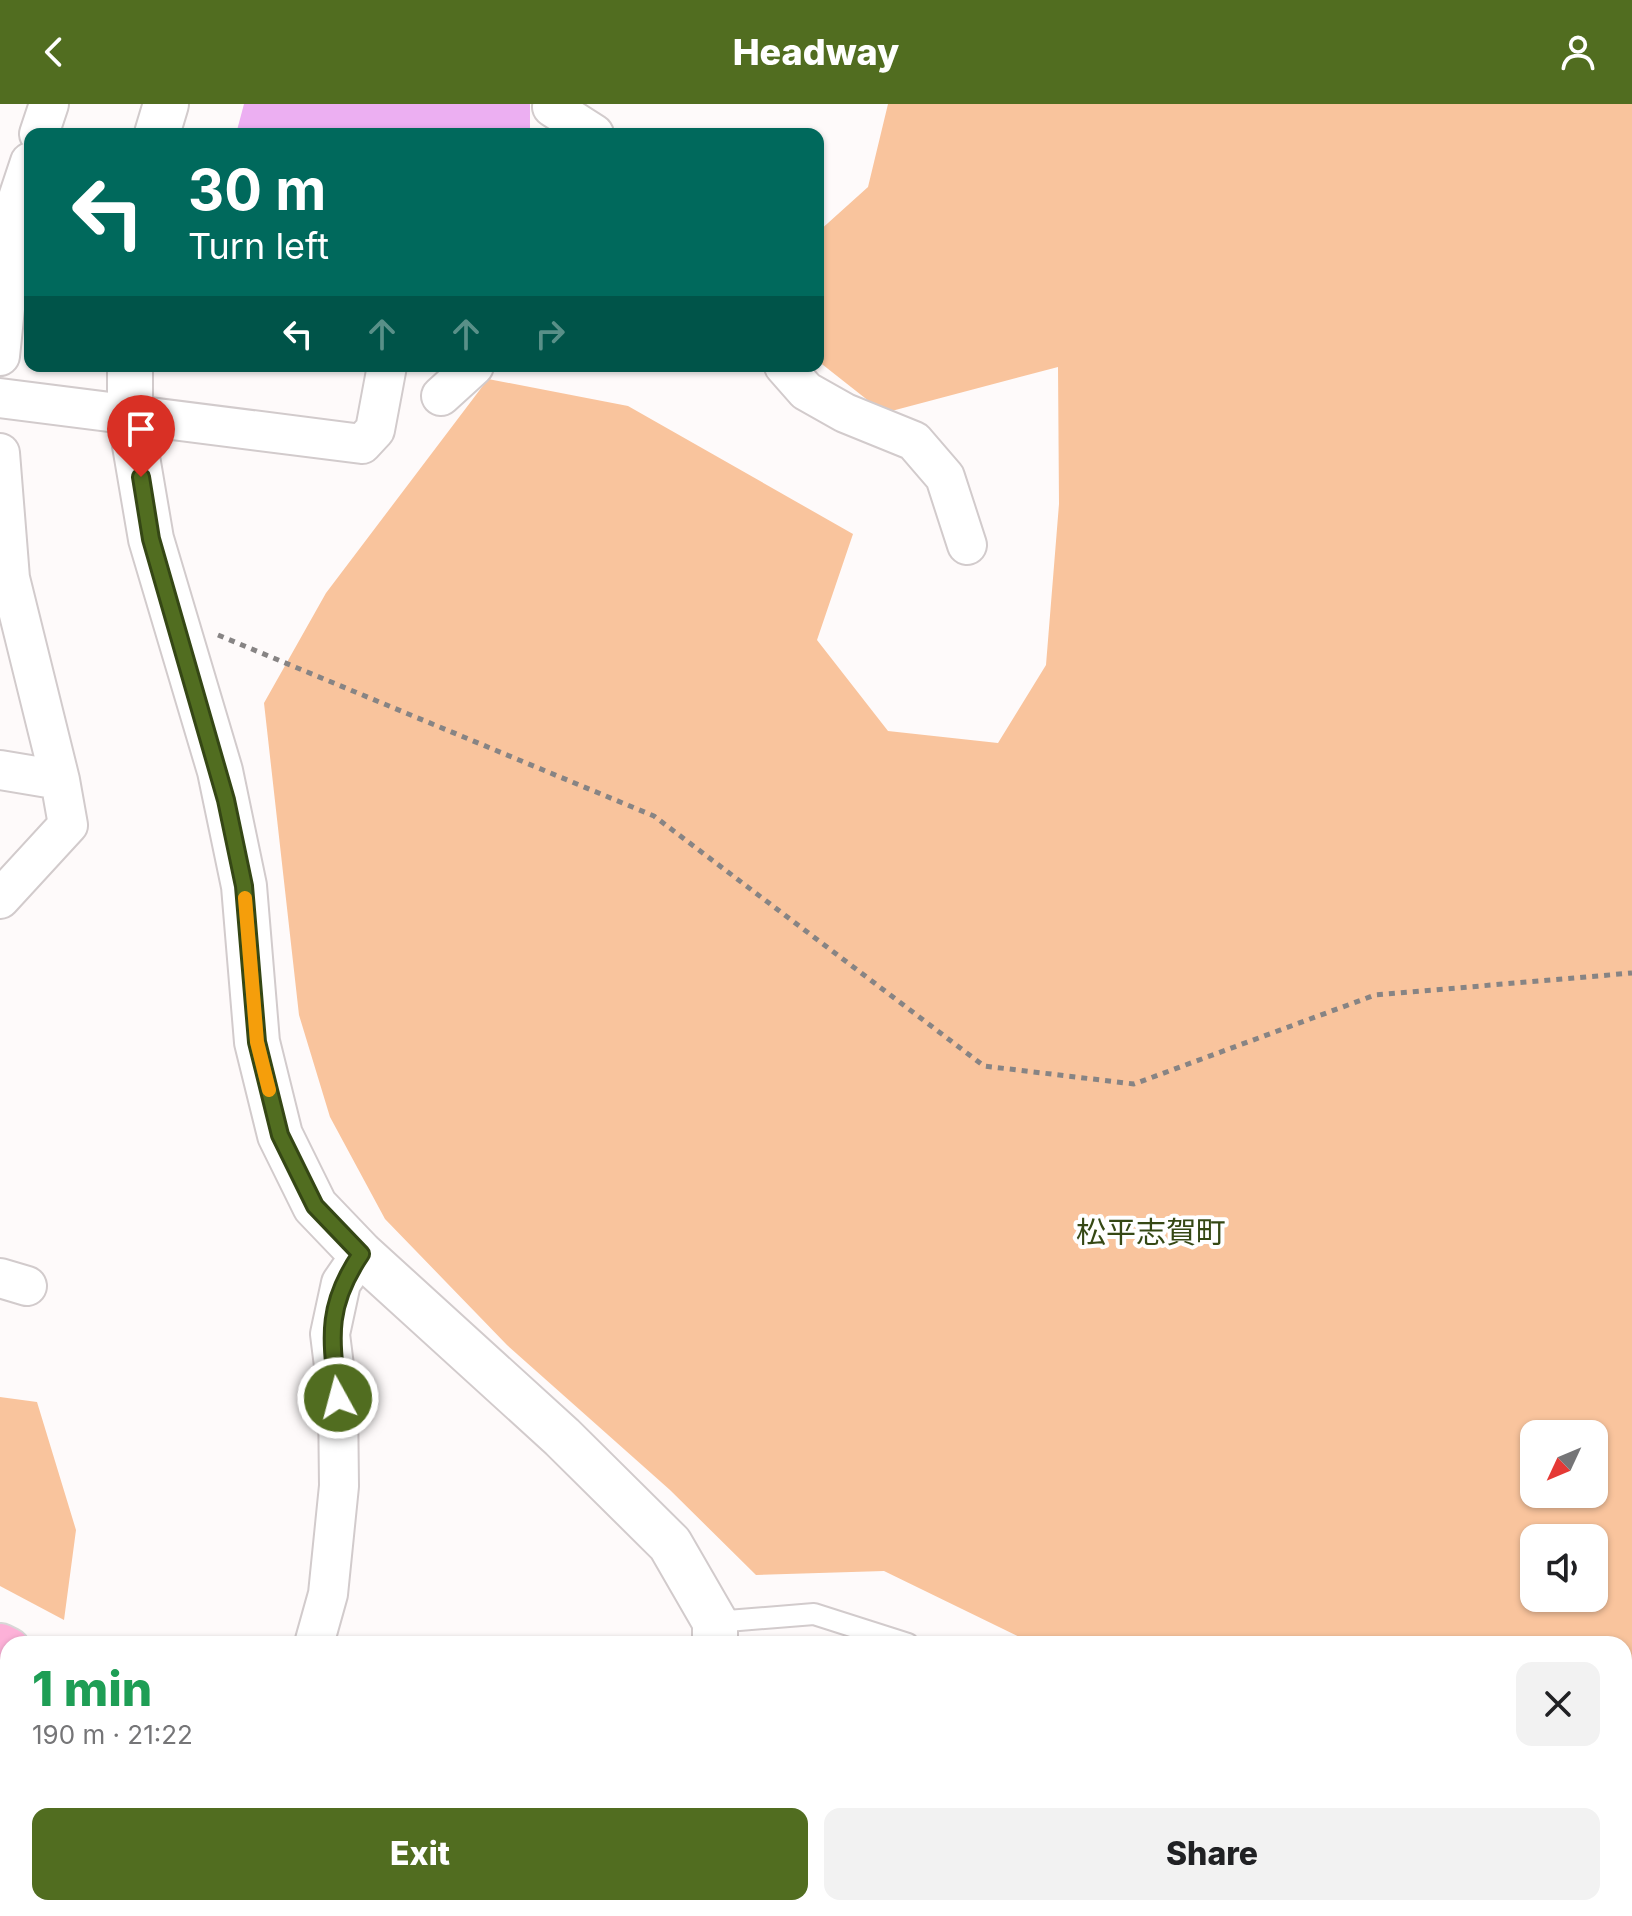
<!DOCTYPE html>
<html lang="en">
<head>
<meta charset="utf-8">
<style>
	:root { --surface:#fff; --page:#f2f2f2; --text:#202124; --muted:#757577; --accent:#516d20 }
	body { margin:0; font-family:Inter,"Noto Sans JP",sans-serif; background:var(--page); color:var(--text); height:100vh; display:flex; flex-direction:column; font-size:30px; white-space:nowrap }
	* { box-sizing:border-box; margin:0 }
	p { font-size:26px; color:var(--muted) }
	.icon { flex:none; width:44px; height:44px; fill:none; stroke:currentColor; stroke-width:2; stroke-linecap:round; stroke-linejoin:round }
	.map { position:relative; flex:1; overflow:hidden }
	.side { position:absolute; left:0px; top:1532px; width:1632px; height:280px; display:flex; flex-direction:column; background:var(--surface); border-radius:24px 24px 0 0; box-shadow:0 2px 6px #0004 }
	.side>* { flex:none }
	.banner { position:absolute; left:24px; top:24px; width:800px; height:244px; border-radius:16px; box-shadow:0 2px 6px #0004; background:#00695c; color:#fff; overflow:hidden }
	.needle { width:52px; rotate:226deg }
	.fabs { position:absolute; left:1520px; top:1316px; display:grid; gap:16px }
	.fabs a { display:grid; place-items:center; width:88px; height:88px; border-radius:16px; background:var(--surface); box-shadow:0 2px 6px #0004; font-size:40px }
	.pin { position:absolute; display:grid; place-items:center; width:68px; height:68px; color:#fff; margin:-82px -34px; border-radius:50% 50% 50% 0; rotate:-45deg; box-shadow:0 0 8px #0007 }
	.pin .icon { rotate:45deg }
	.me { position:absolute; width:88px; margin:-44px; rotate:353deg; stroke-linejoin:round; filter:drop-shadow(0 0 6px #0008) }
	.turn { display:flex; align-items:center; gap:28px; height:168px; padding:0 32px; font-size:36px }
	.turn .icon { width:104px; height:104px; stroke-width:2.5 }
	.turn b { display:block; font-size:56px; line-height:68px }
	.lanes { display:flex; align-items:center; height:76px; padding:0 32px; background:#0003; justify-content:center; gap:40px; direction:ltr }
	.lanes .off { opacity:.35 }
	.round { display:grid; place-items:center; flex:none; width:84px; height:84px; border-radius:16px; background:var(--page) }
	.headline { display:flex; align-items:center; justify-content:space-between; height:136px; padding:0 32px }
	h1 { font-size:48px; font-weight:800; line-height:60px; color:#1e9e55 }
	.action { display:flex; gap:16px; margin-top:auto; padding:16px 32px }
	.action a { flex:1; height:92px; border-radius:16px; background:var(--accent); color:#fff; font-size:32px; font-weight:800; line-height:92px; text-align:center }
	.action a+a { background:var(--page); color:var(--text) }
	header { display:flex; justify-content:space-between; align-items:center; height:104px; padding:0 32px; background:var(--accent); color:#fff; font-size:36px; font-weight:800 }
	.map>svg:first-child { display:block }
	.green { fill:#f9c49d; fill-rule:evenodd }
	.water { fill:#ecaff2 }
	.building { fill:#e1dad9; stroke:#c9c2c0; stroke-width:2 }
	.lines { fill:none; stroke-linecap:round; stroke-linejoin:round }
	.lane-casing { stroke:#d2cbcc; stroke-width:24 }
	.street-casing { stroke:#d2cbcc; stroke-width:42 }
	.secondary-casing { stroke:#d2cbcc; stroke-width:48 }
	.highway-casing { stroke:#d8d7d7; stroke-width:48 }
	.path { stroke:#878484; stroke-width:5; stroke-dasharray:6 6; stroke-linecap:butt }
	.lane { stroke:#fff; stroke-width:20 }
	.street { stroke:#fff; stroke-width:38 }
	.secondary { stroke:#fff; stroke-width:44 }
	.highway { stroke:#fdb1d8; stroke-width:44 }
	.route-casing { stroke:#354715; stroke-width:20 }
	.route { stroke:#516d20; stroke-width:14 }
	.slow { stroke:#f59e0b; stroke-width:14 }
	.labels { text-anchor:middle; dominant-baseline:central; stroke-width:8; stroke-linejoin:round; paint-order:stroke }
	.quarter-label { font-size:30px; fill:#354814; stroke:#fff }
</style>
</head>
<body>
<header><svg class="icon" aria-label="back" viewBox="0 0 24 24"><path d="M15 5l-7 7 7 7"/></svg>Headway<svg class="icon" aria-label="person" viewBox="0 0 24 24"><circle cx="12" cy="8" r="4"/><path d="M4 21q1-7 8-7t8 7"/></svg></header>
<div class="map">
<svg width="1632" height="1812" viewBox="0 0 1632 1812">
	<rect width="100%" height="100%" fill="#fefafa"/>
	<!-- green -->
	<path class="green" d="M888 0H1632V1812H1435L1432 1804H1624V1540H1034L884 1467 756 1471 670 1386 507 1241 385 1115 330 1013 299 911 264 599 326 489 488 275 628 302 853 430 817 536 888 627 998 639 1046 561 1059 400 1058 263 884 309 818 257V128L868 83ZM1534 1330H1594V1390H1534ZM1534 1434H1594V1494H1534Z
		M0 1293 37 1298 76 1426 64 1516 0 1482Z"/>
	<!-- water -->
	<path class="water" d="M244 0H530V30H236Z"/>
	<!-- building -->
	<path class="building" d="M995 1804H1274L1271 1812H1013Z"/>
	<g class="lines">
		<defs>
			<path id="lane" d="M715 1518 814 1510 908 1540
				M1396 1812V1804"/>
			<path id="street" d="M552 3 594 30
				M39 30 49 0
				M0 252 16 100 30 58
				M784 262 806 287 845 309 914 337 945 373 967 441
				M441 292 474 262
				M0 294 362 340 375 326 387 262
				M0 349 10 474 60 676 68 721 0 795
				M0 666 60 676
				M0 1174 27 1182
				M314 1540 328 1490 339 1382 338 1294 330 1230 341 1179 361 1150
				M0 1736H8
				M246 1804 252 1812"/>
			<path id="secondary" d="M157 30 166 0
				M130 262V312L151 435 220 667 244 782 257 938 280 1031 315 1102 361 1150 562 1333 670 1440 715 1518V1540
				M646 1812 649 1804"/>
			<path id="highway" d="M0 1542 8 1546
				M0 1590 8 1594
				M464 1804 482 1812
				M598 1804 617 1812"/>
		</defs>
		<!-- lane casing -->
		<use href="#lane" class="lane-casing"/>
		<!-- street casing -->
		<use href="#street" class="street-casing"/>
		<!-- secondary casing -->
		<use href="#secondary" class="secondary-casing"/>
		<!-- highway casing -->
		<use href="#highway" class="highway-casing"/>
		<!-- path -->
		<path class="path" d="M218 531 654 712 984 962 1134 980 1375 891 1632 869"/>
		<!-- lane -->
		<use href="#lane" class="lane"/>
		<!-- street -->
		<use href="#street" class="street"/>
		<!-- secondary -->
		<use href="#secondary" class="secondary"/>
		<!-- highway -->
		<use href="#highway" class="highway"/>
	</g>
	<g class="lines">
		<defs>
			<path id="route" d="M141 373 151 435 226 696 244 782 257 938 280 1031 315 1102 361 1150C325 1203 331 1234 338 1294"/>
		</defs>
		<!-- route casing -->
		<use href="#route" class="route-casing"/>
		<!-- route -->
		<use href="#route" class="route"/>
		<!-- slow -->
		<path class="slow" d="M245 794 257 938 269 986"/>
	</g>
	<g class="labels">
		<!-- quarter labels -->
		<g class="quarter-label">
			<text x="1151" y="1128">松平志賀町</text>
		</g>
	</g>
</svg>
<div class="fabs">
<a><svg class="needle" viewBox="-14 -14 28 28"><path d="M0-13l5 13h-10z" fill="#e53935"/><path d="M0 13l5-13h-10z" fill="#757577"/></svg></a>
<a><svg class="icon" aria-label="sound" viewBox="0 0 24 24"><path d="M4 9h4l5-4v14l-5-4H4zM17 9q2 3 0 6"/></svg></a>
</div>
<div class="pin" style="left:141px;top:373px;background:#d93025"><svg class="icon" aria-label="arrive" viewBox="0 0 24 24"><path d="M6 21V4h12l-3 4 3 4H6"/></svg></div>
<svg class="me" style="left:338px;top:1294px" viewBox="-20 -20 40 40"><circle r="17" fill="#516d20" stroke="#fff" stroke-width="3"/><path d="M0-11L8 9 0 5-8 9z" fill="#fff"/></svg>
<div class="banner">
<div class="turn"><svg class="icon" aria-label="left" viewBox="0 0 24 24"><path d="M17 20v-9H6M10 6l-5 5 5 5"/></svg><div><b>30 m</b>Turn left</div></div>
<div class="lanes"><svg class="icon" aria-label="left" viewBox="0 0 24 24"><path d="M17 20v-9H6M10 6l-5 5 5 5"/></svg><svg class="icon off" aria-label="ahead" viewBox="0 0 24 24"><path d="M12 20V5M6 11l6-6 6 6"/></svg><svg class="icon off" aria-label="ahead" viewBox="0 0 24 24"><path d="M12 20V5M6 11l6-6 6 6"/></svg><svg class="icon off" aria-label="right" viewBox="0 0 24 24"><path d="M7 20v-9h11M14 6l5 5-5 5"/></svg></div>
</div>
<section class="side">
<div class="headline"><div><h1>1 min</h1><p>190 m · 21:22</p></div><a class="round"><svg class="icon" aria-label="close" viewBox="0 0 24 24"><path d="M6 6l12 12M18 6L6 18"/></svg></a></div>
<div class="action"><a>Exit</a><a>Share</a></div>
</section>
</div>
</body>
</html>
